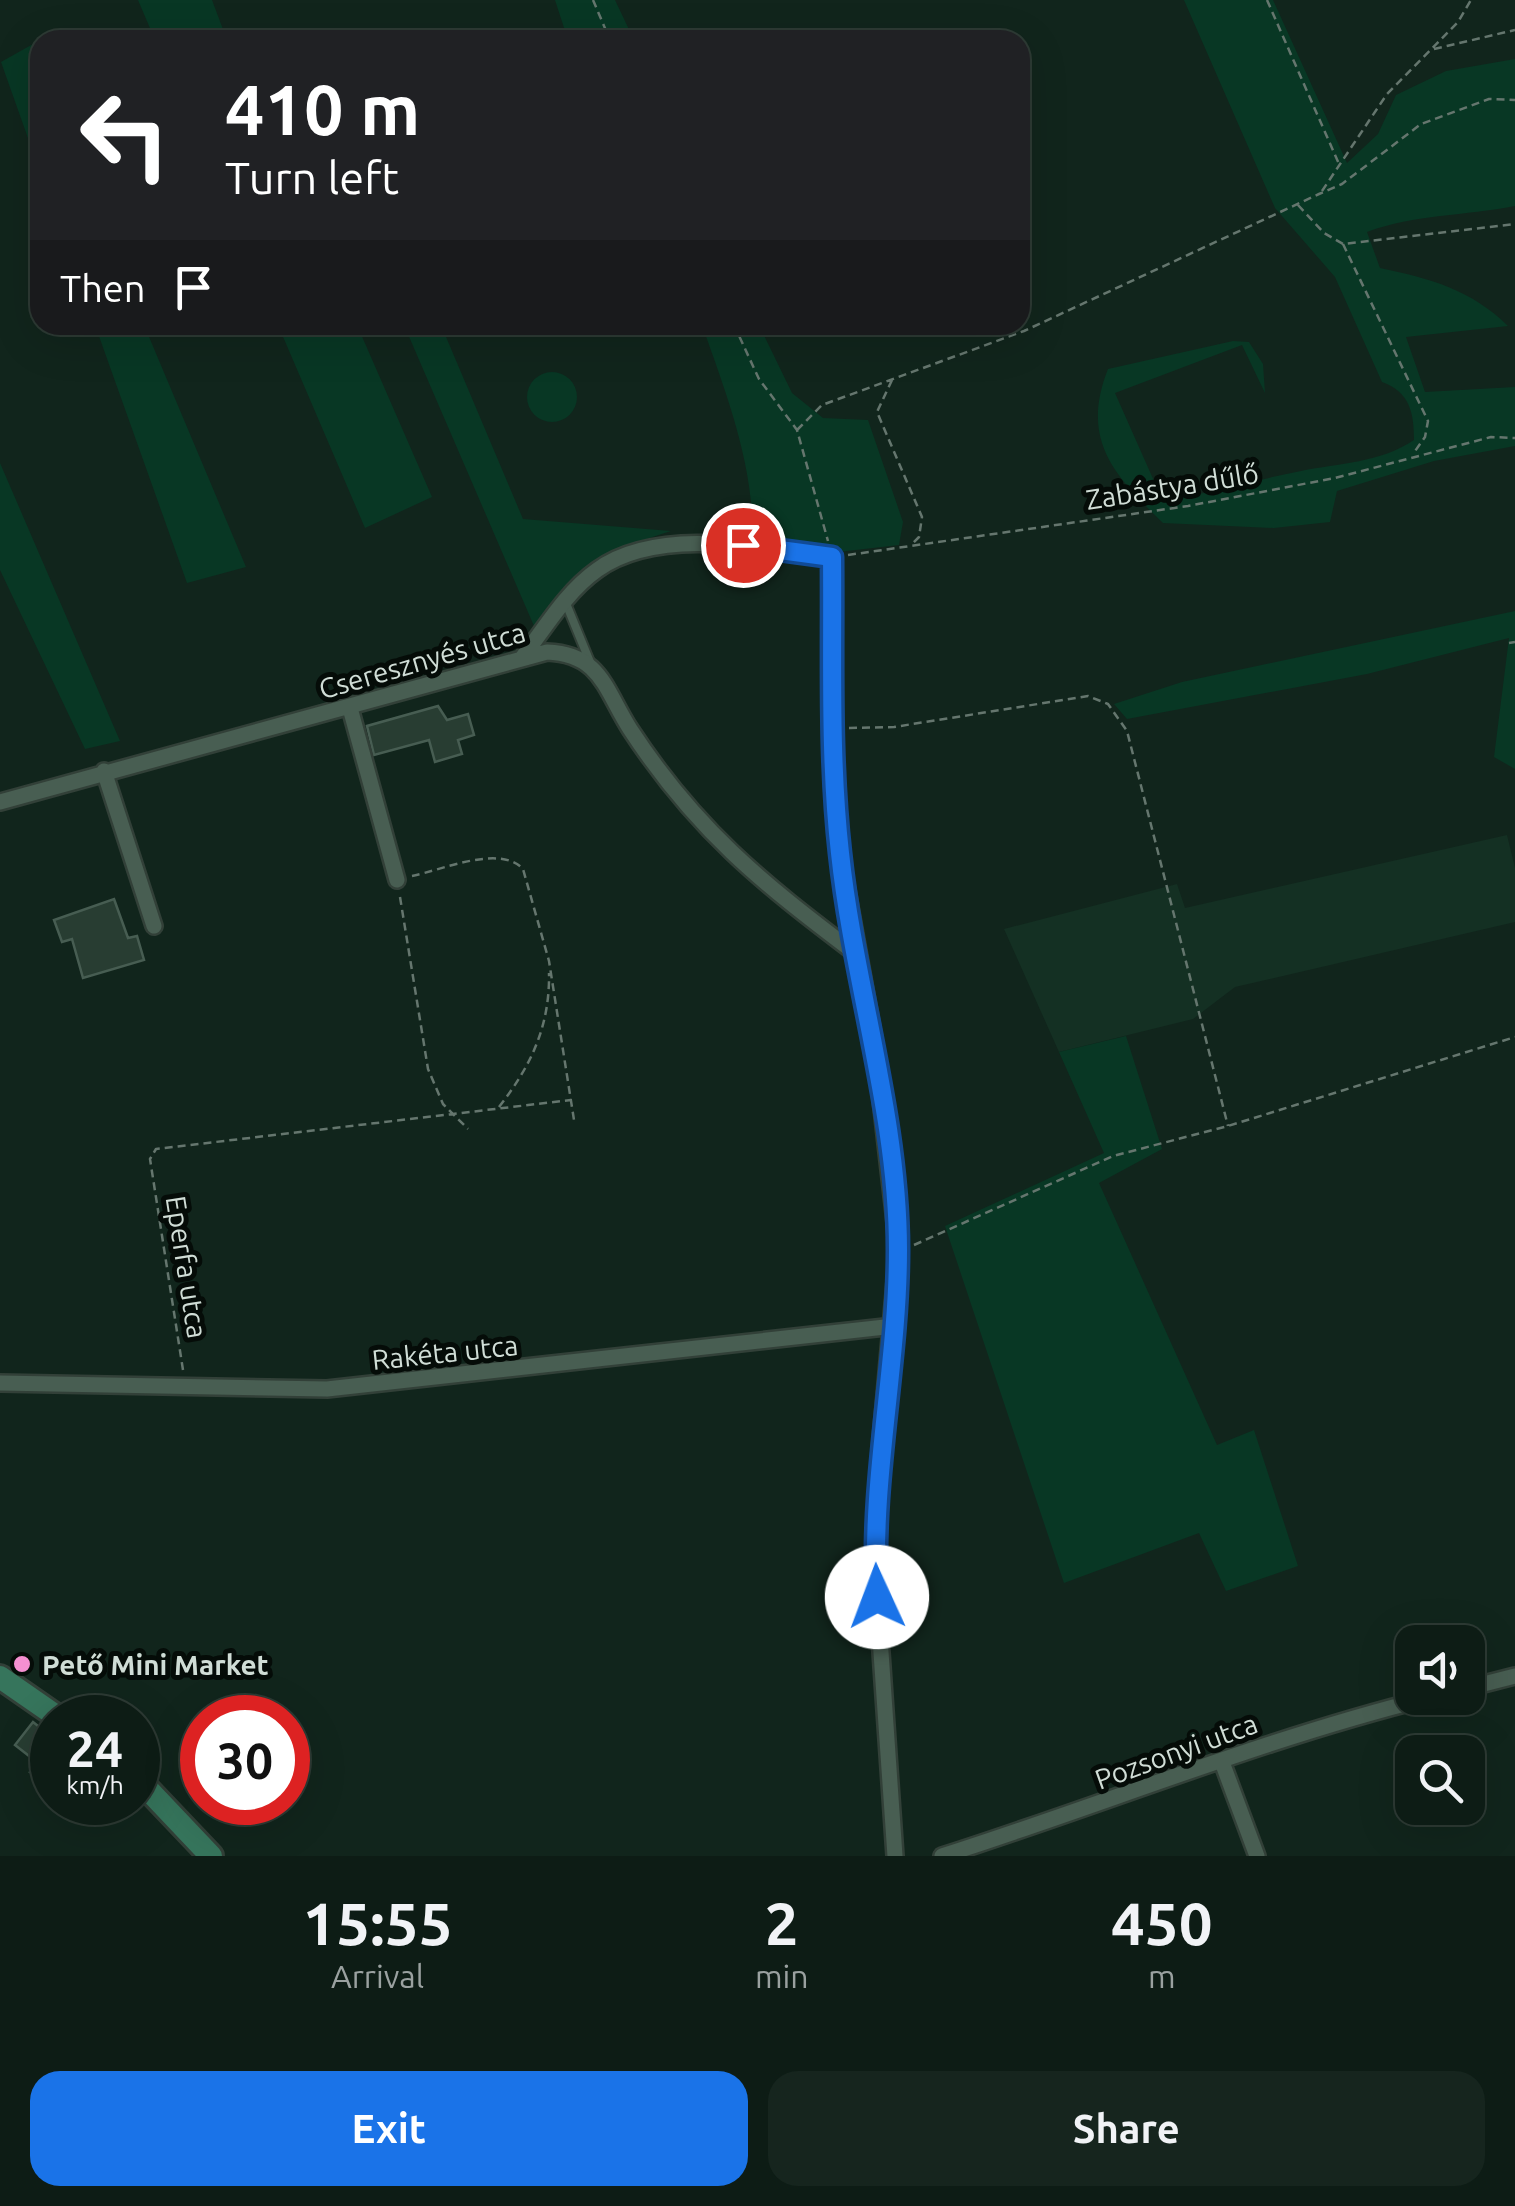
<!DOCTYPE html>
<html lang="en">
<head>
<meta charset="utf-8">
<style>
	:root { --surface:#0d1c15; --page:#16251e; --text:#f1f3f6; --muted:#9aa1a0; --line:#2d3a34; --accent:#1a73e8 }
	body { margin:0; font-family:Ubuntu,sans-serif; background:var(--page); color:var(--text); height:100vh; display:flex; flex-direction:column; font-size:38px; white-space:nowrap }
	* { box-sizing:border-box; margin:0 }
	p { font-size:32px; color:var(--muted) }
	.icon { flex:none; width:55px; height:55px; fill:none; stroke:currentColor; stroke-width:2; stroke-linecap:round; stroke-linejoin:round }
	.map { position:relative; height:1856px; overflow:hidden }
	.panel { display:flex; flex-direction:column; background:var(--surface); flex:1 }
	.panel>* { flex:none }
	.banner { position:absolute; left:30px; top:30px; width:1000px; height:305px; border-radius:30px; box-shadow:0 10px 40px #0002,0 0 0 2px var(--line); background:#202124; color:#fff; overflow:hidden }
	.tools { position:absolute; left:1395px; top:1625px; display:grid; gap:20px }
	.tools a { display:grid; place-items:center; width:90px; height:90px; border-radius:20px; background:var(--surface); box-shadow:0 10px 40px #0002,0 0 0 2px var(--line); font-size:50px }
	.speed { position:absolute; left:30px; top:1695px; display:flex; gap:20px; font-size:50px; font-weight:700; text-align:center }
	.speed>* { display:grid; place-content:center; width:130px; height:130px; border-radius:50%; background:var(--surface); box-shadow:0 10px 40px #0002,0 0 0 2px var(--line); line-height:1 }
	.speed small { font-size:25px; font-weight:400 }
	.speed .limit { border:15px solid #d22; background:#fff; color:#111 }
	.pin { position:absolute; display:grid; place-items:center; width:85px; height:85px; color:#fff; margin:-42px; border:5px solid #fff; border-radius:50%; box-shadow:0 2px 10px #0007 }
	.me { position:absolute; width:110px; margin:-55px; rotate:358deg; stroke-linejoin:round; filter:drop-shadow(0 0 8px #0008) }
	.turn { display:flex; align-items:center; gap:35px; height:210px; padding:0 30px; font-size:45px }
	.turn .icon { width:130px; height:130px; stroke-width:2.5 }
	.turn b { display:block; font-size:70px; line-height:85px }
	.then { display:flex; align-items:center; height:95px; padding:0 30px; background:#0003; gap:20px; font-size:38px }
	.eta { display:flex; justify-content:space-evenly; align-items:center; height:170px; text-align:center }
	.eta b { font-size:60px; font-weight:600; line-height:70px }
	.button { display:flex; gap:20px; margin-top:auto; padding:20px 30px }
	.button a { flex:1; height:115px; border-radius:30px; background:var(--accent); color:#fff; font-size:40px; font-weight:600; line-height:115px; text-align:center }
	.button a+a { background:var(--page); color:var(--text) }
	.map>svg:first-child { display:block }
	.built { fill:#143023 }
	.green { fill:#083724 }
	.building { fill:#283d32; stroke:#475d52; stroke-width:2.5 }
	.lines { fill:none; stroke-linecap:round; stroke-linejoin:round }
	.service-casing { stroke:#324038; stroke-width:12 }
	.minor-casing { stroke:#324038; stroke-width:20 }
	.secondary-casing { stroke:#324038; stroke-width:28 }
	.path { stroke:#65766e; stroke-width:2.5; stroke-dasharray:8 5; stroke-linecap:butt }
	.service { stroke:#485e52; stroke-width:8 }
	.minor { stroke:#485e52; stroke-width:15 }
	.secondary { stroke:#36755c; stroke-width:22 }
	.route-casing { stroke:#114b97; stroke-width:25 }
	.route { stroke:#1a73e8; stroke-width:18 }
	.poi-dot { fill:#f590d1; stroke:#050c08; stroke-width:4 }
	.labels { text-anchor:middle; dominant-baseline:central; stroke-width:10; stroke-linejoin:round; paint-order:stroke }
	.street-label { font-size:28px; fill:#d0ddd6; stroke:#050c08 }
	.poi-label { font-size:28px; font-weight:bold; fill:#d0ddd6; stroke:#050c08; text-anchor:start }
</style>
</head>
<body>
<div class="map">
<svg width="1515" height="1856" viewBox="0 0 1515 1856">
	<rect width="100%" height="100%" fill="#11251c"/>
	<!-- built -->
	<path class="built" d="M1507 835 1515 868V922L1235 987 1193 1019 1059 1052 1004 929 1177 884 1185 908Z"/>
	<!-- green -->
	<path class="green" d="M138 0H212L227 40H155Z
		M555 0H615L634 40H568Z
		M1184 0H1273L1347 163 1378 134 1396 95 1446 71 1515 59V206C1465 216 1415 214 1367 232L1380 268C1429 278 1472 290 1508 326L1406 337 1425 392 1515 387V446L1434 461 1337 491 1330 522 1274 528 1163 523C1114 475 1080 440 1108 369L1233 341 1249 342 1263 364 1265 393 1242 345 1115 393 1162 499C1210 495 1253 480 1301 471 1339 463 1380 463 1414 440 1414 413 1410 392 1382 382L1335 277 1275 208Z
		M33 44 40 63V172L1 62Z
		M95 325H144L246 567 187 583Z
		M278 325H357L432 497 365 528Z
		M404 325H441L523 519 671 531C602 553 577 565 534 626Z
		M702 325H759L792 393 823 418 868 420 903 522 899 545 838 552 753 538C753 462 727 396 702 325Z
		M527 397a25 25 0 1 1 50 0a25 25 0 1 1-50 0Z
		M0 463 120 741 85 749 0 570Z
		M1515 611V769L1494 757 1509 638 1367 674 1127 719 1114 704 1182 682Z
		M1126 1036 1162 1149 1099 1183 1217 1445 1254 1430 1298 1566 1226 1591 1199 1533 1064 1583 945 1226 1104 1153 1059 1052Z"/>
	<!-- building -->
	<path class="building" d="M438 706 447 720 468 714 474 735 458 740 462 754 435 762 429 740 374 755 367 726Z
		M114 899 128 938 137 936 144 960 83 978 72 939 62 942 54 920Z
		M33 1722 52 1737V1789L30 1772 38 1763 15 1745Z"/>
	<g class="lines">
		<defs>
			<path id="service" d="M565 601 590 662"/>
			<path id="minor" d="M522 658C545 628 566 592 597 570 657 526 764 548 832 557L833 728 840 852 874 1039 898 1248 879 1463 875 1565 895 1856
				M350 708 397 880
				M104 771 154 926
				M0 802 547 652C601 654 605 690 630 729 696 830 761 882 855 953
				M0 1383 327 1389 894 1326
				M1468 1688 1515 1676
				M1222 1762 1257 1856
				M942 1856C1105 1804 1263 1739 1428 1698"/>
			<path id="secondary" d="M0 1677 59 1718
				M138 1779 211 1856"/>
		</defs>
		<!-- service casing -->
		<use href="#service" class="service-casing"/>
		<!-- minor casing -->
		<use href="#minor" class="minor-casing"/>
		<!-- secondary casing -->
		<use href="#secondary" class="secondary-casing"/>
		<!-- path -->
		<path class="path" d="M593 0 610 40
			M1267 0 1339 164
			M1434 49 1515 30
			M1322 191 1387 94 1458 22 1471 0
			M1298 205 1324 233 1343 244 1515 224
			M1343 244 1428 421 1425 437 1413 454
			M734 325 759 379 797 430 828 541
			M892 380 877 412 922 517 919 537 911 545
			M797 430 822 405 1024 331 1319 194 1342 184 1421 124 1489 99 1515 100
			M848 555 1188 506 1335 478 1491 437 1515 438
			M1509 643 1515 642
			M849 728 894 727 1088 696 1108 704 1127 731 1228 1126
			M412 876C442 870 500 844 523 869L549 961 574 1120
			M400 897 428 1069 443 1104 468 1129
			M499 1107C531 1066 550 1026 549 973
			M914 1245 1113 1156 1228 1126 1515 1037
			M183 1370 150 1159 156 1149 571 1100"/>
		<!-- service -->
		<use href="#service" class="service"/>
		<!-- minor -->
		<use href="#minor" class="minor"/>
		<!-- secondary -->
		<use href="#secondary" class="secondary"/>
	</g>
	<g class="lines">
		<defs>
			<path id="route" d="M743 545 832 557C833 655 829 755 840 853 854 985 898 1115 898 1250 898 1366 870 1480 877 1597"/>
		</defs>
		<!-- route casing -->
		<use href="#route" class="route-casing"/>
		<!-- route -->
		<use href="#route" class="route"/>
	</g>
	<!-- markers -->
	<circle class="poi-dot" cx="22" cy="1664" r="10"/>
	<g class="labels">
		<!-- street labels -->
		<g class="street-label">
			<text transform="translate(1172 486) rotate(-9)">Zabástya dűlő</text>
			<text transform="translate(422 660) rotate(-16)">Cseresznyés utca</text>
			<text transform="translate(187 1267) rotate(81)">Eperfa utca</text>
			<text transform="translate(445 1352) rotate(-6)">Rakéta utca</text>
			<text transform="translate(1176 1751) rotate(-20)">Pozsonyi utca</text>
		</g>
		<!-- poi labels -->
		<g class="poi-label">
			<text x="42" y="1664">Pető Mini Market</text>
		</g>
	</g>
</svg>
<div class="tools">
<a><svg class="icon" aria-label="sound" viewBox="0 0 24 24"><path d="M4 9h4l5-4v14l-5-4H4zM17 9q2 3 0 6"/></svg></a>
<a><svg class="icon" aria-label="search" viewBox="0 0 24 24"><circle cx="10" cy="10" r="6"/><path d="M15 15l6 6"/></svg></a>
</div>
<div class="speed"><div>24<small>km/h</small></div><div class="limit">30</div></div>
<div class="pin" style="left:743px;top:545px;background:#d93025"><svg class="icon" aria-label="arrive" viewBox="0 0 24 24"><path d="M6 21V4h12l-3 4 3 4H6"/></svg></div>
<svg class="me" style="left:877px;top:1597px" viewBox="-20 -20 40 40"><circle r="19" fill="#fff"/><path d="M0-13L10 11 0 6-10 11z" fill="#1a73e8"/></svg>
<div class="banner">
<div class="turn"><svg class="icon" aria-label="left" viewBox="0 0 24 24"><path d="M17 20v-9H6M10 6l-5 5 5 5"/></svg><div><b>410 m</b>Turn left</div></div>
<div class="then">Then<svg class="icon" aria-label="arrive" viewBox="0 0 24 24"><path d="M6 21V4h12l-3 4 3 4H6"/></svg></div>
</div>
</div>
<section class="panel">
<div class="eta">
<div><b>15:55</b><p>Arrival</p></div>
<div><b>2</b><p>min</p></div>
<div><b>450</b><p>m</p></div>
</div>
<div class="button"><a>Exit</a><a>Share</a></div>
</section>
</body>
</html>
